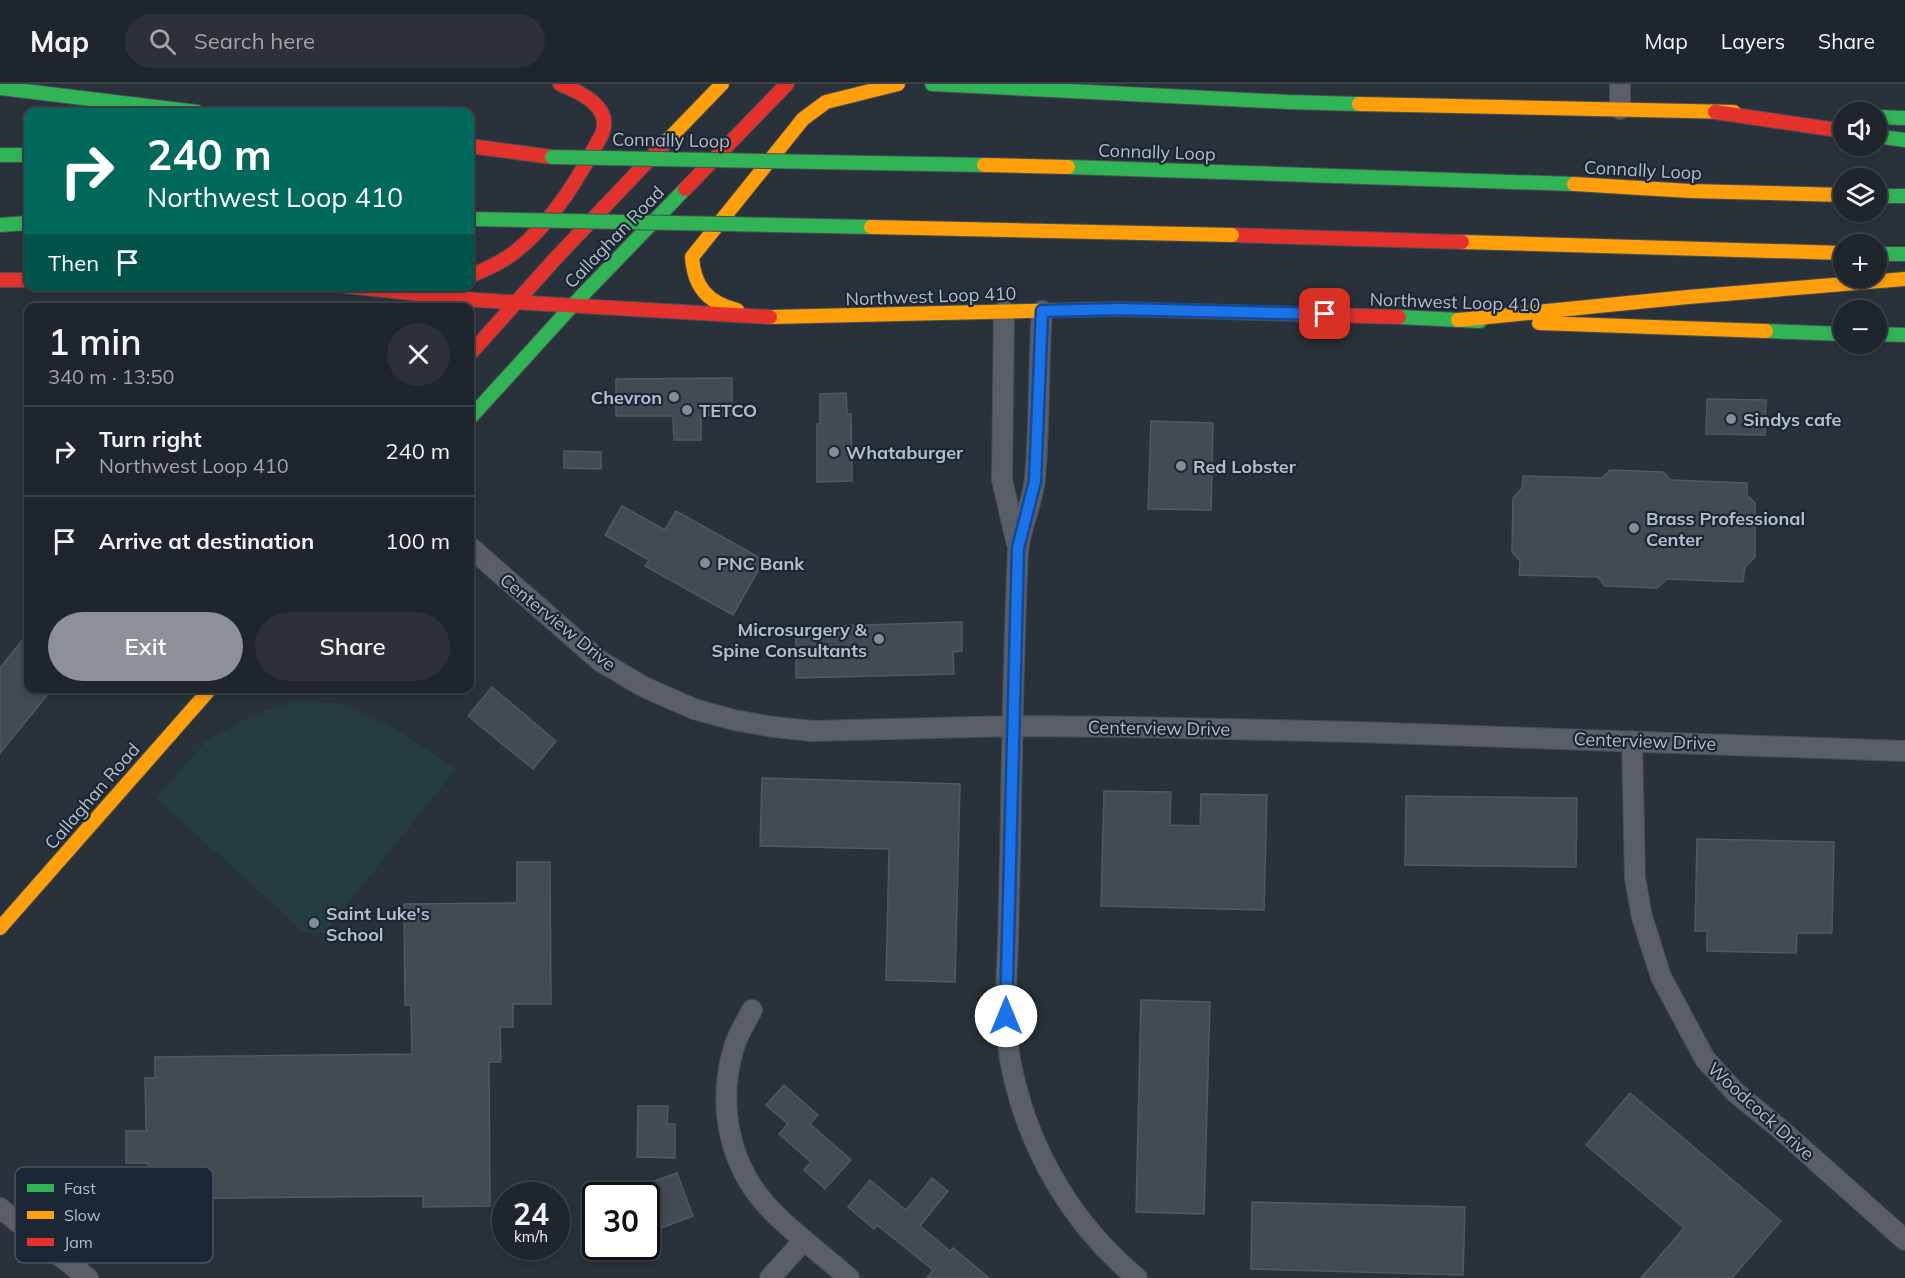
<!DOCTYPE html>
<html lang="en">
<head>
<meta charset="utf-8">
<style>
	:root { --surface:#1f252c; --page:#2c3138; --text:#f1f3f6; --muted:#a1a5a9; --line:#3c4248; --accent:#8c9099 }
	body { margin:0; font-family:Mulish,sans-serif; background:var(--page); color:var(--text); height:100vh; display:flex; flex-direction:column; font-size:22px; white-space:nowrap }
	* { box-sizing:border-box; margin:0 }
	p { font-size:20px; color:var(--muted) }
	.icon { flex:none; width:33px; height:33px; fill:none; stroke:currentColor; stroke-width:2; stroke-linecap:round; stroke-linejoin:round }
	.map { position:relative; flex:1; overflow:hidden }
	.side { position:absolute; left:24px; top:219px; width:450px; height:390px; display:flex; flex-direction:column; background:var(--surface); border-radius:12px; box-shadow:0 3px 9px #0003,0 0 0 2px var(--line) }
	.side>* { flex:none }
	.banner { position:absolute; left:24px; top:24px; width:450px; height:183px; border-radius:12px; box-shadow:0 3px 9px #0003,0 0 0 2px var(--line); background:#00695c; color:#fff; overflow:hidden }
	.tools { position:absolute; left:1833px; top:18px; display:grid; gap:12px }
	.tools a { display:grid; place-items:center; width:54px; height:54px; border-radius:50%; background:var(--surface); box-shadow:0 3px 9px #0003,0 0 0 2px var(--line); font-size:30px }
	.speed { position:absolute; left:492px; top:1098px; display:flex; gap:12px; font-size:30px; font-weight:700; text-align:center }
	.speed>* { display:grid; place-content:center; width:78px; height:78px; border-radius:50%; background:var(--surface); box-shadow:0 3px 9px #0003,0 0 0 2px var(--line); line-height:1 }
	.speed small { font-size:15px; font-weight:400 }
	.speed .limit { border:3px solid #111; border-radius:9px; background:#fff; color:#111 }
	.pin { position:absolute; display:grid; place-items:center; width:51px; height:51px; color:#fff; margin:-26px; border-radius:12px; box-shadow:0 3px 9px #0006 }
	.me { position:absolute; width:66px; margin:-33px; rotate:0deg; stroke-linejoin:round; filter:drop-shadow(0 0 4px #0008) }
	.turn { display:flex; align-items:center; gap:21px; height:126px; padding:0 24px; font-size:27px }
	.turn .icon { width:78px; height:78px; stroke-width:2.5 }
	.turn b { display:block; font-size:42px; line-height:51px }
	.then { display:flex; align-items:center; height:57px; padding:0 24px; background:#0003; gap:12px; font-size:22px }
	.round { display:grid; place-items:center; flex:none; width:63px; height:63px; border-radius:32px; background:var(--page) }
	.headline { display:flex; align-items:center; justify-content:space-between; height:102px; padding:0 24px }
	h1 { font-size:36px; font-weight:600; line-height:45px }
	.button { display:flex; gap:12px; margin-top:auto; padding:12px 24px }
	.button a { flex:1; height:69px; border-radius:36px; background:var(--accent); color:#fff; font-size:24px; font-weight:600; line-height:69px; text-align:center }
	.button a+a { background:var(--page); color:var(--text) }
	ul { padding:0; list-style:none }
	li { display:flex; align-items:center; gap:18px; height:90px; padding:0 24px; border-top:2px solid var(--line) }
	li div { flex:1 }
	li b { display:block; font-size:22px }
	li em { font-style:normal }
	header { display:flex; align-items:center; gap:36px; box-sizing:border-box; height:84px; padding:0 30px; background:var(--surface); border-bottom:2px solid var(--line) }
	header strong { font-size:28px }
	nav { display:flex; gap:33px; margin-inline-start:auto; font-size:21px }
	.search { width:420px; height:54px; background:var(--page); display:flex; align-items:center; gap:15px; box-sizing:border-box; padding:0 21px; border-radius:33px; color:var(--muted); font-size:22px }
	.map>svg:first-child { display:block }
	.green { fill:#263d40 }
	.building { fill:#434a51; stroke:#515861; stroke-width:1.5 }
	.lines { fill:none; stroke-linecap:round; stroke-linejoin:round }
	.street-casing { stroke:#484d54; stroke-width:22 }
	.fast-casing { stroke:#484d54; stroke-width:16 }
	.slow-casing { stroke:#484d54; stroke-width:16 }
	.jam-casing { stroke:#484d54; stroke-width:16 }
	.street { stroke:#5a5f67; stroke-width:20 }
	.fast { stroke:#30b455; stroke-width:14 }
	.slow { stroke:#ff9f0a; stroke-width:14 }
	.jam { stroke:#e5322d; stroke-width:14 }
	.fast-bridge-casing { stroke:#464d55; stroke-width:16; stroke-linecap:butt }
	.slow-bridge-casing { stroke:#464d55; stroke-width:16; stroke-linecap:butt }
	.fast-bridge { stroke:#30b455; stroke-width:14 }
	.slow-bridge { stroke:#ff9f0a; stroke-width:14 }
	.route-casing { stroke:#114b97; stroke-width:15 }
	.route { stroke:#1a73e8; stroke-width:10 }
	.poi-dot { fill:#838c98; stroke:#1c2735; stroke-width:2 }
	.labels { text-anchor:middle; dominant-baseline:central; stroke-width:4.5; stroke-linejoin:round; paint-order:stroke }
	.street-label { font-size:18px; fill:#b3bdca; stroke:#1c2735 }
	.poi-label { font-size:18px; font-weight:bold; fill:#b3bdca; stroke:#1c2735; text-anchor:start }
	.key { fill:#1c2735; stroke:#495462; stroke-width:1.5 }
	.key-label { font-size:16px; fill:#b3bdca }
</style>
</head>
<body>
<header>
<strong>Map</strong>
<div class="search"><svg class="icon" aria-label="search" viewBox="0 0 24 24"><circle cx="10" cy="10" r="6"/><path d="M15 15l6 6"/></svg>Search here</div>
<nav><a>Map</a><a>Layers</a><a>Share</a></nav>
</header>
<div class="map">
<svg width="1905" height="1194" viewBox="0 0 1905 1194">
	<rect width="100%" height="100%" fill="#29313a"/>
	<!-- green -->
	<path class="green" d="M292 618 338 619 388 640 456 685 324 849H305L156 714 206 657 251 632Z"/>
	<!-- building -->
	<path class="building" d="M732 294V331L701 332V356H674L673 332H616V295Z
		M846 309 847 330H851L852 397 817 398V340H820V310Z
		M1707 315 1766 316 1765 351 1706 350Z
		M1151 337 1213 339 1211 426 1148 425Z
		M564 367 601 368V385L564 384Z
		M1610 386 1663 388 1671 396 1747 399V411L1755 419V473L1745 483 1743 498 1667 495 1657 504 1605 502 1598 493 1519 491 1520 477 1512 468 1513 414 1522 404 1523 392 1602 394Z
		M622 422 665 446 676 427 764 476 733 531 645 482 649 476 605 451Z
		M962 538V567L953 568 954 590 796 594V543Z
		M28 549V604H53L0 669V584Z
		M492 603 556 657 533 685 468 632Z
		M762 694 960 700 955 898 886 896 889 765 760 762Z
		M1104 707 1171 708 1170 741 1200 742 1201 710 1267 711 1264 826 1101 822Z
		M1406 712 1577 714 1576 783 1405 781Z
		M1697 755 1834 758 1832 849H1797L1796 869 1707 867V847H1695Z
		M517 778H550L551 920H513V943H500L501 978H489L490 1122 423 1123V1112L149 1115 148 1079H126V1047H146L145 994H155V973L412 970 411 921H405L404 820 517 819Z
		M1141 916 1210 918 1204 1130 1136 1128Z
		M784 1001 818 1031 810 1040 851 1076 825 1105 804 1086 811 1078 779 1050 788 1040 766 1021Z
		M1630 1009 1781 1137 1732 1194H1641L1684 1144 1586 1061Z
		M638 1022H668L667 1040H675V1074L637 1073Z
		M677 1089 693 1132 653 1147 646 1130V1100Z
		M932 1094 948 1107 920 1142 950 1167 953 1164 989 1194H927L933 1186 877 1141 874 1145 848 1123 870 1096 906 1126Z
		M1252 1118 1465 1123 1463 1191 1251 1185Z"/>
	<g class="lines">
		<defs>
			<path id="street" d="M1620 25V0
				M1004 227 1002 396 1017 460
				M1042 227C1038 282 1040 339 1035 394 1033 419 1020 443 1018 468 1013 571 1012 675 1010 778 1009 805 1009 832 1008 859 1006 903 1003 946 1013 990 1031 1070 1074 1142 1137 1194
				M470 463 600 577 644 603 694 625 734 636 773 643 813 647 1013 642 1129 643 1359 648 1905 667
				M1632 657 1635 794 1642 833 1661 893 1705 975 1736 1009 1779 1044 1905 1156
				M752 926C746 938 738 950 734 963 717 1020 728 1081 770 1125 794 1150 823 1171 849 1194
				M0 1124 88 1194
				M770 1194 804 1156"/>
			<path id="fast" d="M932 0 1288 18 1359 20
				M0 4 197 28
				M1876 33 1905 34
				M1876 52 1905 56
				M0 71H28
				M1068 83 1574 100
				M1876 112H1905
				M0 141 28 139
				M1876 170H1905
				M1399 233 1480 237
				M1766 247 1844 250
				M1876 250 1905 251
				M470 334 572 222 685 105"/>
			<path id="slow" d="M1359 20 1734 28
				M662 62 722 0
				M1574 100 1690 107 1844 111
				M1462 158 1844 169
				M737 226C708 219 694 203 692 173L803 35 826 18 898 0
				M770 233 1119 225
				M1458 236 1688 213 1905 195
				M1539 239 1766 247
				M0 844 211 604"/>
			<path id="jam" d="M1715 28 1844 47
				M470 62 552 73
				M685 105 787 0
				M1232 151 1462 158
				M470 192C486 185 501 179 515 168 552 139 580 92 602 50 613 23 580 8 560 0
				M0 196H28
				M345 202 477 216 770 233
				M1119 225 1399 233
				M470 270 555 175 662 62"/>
		</defs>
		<!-- street casing -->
		<use href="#street" class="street-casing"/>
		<!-- fast casing -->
		<use href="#fast" class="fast-casing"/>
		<!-- slow casing -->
		<use href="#slow" class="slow-casing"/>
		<!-- jam casing -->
		<use href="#jam" class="jam-casing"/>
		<!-- street -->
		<use href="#street" class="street"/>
		<!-- fast -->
		<use href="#fast" class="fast"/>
		<!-- slow -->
		<use href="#slow" class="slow"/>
		<!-- jam -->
		<use href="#jam" class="jam"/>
		<defs>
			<path id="fast-bridge" d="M552 73 984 81
				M470 135 871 143"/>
			<path id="slow-bridge" d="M984 81 1068 83
				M871 143 1232 151"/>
		</defs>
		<!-- fast-bridge casing -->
		<use href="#fast-bridge" class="fast-bridge-casing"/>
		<!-- slow-bridge casing -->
		<use href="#slow-bridge" class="slow-bridge-casing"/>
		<!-- fast-bridge -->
		<use href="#fast-bridge" class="fast-bridge"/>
		<!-- slow-bridge -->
		<use href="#slow-bridge" class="slow-bridge"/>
	</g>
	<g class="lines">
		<defs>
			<path id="route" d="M1006 932 1018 464 1035 397 1042 227 1120 225 1325 230"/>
		</defs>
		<!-- route casing -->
		<use href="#route" class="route-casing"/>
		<!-- route -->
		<use href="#route" class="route"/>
	</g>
	<!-- markers -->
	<g class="poi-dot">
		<circle cx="674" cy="313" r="6"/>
		<circle cx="687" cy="326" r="6"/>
		<circle cx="1731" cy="335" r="6"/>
		<circle cx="834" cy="368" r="6"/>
		<circle cx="1181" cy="382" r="6"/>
		<circle cx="1634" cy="444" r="6"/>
		<circle cx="705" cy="479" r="6"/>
		<circle cx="879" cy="555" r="6"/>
		<circle cx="314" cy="839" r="6"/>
	</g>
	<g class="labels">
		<!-- street labels -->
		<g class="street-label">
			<text transform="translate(671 56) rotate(1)">Connally Loop</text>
			<text transform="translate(1157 68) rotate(2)">Connally Loop</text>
			<text transform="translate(1643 86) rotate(3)">Connally Loop</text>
			<text transform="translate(614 153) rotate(-46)">Callaghan Road</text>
			<text transform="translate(931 212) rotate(-2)">Northwest Loop 410</text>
			<text transform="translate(1455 218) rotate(2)">Northwest Loop 410</text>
			<text transform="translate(558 538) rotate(39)">Centerview Drive</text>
			<text transform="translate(1159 644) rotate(1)">Centerview Drive</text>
			<text transform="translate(1645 657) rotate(2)">Centerview Drive</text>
			<text transform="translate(92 712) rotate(-49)">Callaghan Road</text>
			<text transform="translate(1761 1027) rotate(42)">Woodcock Drive</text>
		</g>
		<!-- poi labels -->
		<g class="poi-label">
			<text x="662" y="313" text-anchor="end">Chevron</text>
			<text x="699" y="326">TETCO</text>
			<text x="1743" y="335">Sindys cafe</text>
			<text x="846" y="368">Whataburger</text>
			<text x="1193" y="382">Red Lobster</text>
			<text x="1646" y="434">Brass Professional<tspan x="1646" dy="21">Center</tspan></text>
			<text x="717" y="479">PNC Bank</text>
			<text x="867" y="545" text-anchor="end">Microsurgery &amp;<tspan x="867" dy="21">Spine Consultants</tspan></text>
			<text x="326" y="829">Saint Luke's<tspan x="326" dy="21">School</tspan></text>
		</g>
	</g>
	<!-- legend -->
	<rect x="15" y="1083" width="198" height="96" rx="9" class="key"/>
	<rect x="27" y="1100" width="27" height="8" fill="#30b455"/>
	<rect x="27" y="1127" width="27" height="8" fill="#ff9f0a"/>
	<rect x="27" y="1154" width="27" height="8" fill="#e5322d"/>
	<g class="key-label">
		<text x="64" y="1110">Fast</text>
		<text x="64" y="1137">Slow</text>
		<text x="64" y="1164">Jam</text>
	</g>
</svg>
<div class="tools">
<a><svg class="icon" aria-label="sound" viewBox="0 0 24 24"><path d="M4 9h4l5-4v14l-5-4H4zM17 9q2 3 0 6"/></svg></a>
<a><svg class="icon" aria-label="layers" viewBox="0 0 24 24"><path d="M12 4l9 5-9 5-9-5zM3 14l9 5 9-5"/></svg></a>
<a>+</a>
<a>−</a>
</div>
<div class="speed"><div>24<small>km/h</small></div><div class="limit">30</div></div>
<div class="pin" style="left:1325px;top:230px;background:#d93025"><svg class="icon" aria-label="arrive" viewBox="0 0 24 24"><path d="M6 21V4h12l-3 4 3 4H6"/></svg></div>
<svg class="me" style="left:1006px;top:932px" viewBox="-20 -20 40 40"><circle r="19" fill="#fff"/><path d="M0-13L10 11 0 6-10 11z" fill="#1a73e8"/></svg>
<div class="banner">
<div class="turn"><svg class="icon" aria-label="right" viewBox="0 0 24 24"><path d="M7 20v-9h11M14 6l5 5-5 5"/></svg><div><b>240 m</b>Northwest Loop 410</div></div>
<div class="then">Then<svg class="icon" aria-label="arrive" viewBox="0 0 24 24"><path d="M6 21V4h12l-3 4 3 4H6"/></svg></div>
</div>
<section class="side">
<div class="headline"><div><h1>1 min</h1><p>340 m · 13:50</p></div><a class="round"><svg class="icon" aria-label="close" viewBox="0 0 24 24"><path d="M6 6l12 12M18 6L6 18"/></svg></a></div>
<ul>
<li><svg class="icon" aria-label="right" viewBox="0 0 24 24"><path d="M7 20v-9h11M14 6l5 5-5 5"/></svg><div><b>Turn right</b><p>Northwest Loop 410</p></div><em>240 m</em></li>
<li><svg class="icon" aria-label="arrive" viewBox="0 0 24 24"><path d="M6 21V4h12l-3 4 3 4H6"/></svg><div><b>Arrive at destination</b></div><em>100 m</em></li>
</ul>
<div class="button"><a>Exit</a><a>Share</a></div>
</section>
</div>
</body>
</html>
